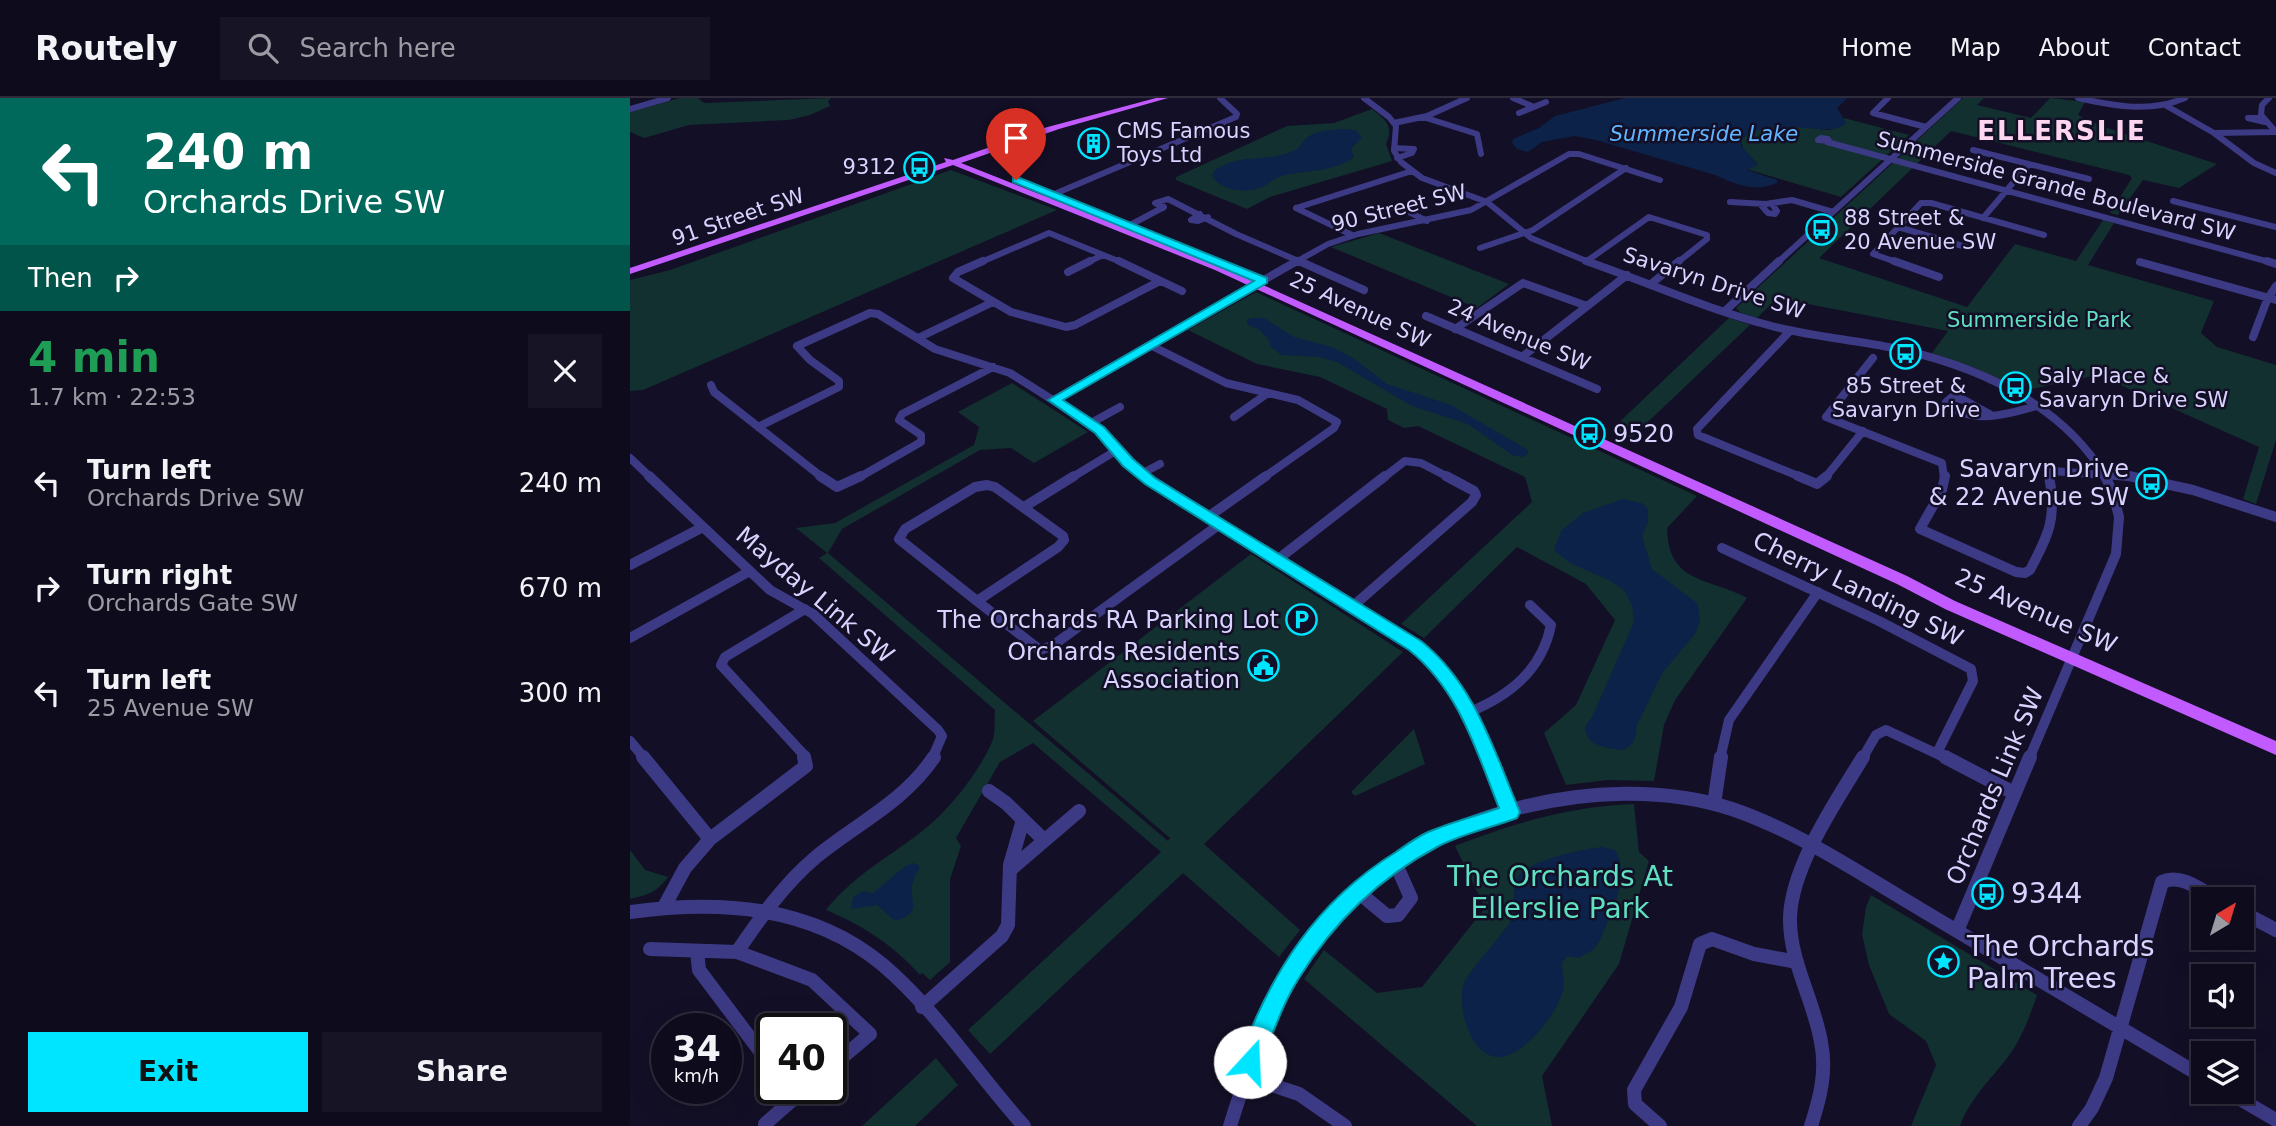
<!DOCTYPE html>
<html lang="en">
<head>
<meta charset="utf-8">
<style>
	:root { --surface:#0e0b1c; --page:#171425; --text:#f1f3f6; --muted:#9b9ba3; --line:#2e2b3b; --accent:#00e5ff }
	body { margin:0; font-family:"DejaVu Sans",sans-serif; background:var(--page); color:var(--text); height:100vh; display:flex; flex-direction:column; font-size:26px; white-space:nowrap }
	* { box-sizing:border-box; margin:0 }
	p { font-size:23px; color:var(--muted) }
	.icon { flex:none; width:38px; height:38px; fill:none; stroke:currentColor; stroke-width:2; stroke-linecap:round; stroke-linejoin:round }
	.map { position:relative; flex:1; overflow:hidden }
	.panel { display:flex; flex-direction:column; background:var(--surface); width:630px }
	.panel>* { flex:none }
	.guide { background:#00695c; color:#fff; overflow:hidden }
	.needle { width:46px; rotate:38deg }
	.fabs { position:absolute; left:1561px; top:789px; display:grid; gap:14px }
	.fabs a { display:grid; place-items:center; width:63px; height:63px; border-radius:0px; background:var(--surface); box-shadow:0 7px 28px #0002,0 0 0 2px var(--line); font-size:35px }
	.speed { position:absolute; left:21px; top:915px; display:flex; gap:14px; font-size:35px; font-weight:700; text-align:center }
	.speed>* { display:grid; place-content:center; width:91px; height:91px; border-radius:50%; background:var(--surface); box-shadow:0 7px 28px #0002,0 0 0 2px var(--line); line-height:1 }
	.speed small { font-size:18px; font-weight:400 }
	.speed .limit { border:4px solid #111; border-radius:10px; background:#fff; color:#111 }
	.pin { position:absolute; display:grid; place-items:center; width:60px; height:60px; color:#fff; margin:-72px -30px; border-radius:50% 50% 50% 0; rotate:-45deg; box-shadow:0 0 7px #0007 }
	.pin .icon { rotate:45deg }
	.me { position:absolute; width:77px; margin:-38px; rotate:20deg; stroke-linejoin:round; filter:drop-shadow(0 0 5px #0008) }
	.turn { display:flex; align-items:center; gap:24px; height:147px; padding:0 28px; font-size:32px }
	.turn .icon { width:91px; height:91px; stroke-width:2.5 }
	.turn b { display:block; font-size:49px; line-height:60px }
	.then { display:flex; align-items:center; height:66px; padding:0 28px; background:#0003; gap:14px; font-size:26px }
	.round { display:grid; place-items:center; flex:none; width:74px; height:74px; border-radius:0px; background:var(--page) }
	.summary { display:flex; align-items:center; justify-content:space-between; height:119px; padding:0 28px }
	h1 { font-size:42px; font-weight:800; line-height:52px; color:#1e9e55 }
	.cta { display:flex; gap:14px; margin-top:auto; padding:14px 28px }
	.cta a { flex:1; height:80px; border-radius:0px; background:var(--accent); color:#111; font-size:28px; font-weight:800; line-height:80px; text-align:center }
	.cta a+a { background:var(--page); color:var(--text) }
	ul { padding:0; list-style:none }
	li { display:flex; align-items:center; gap:21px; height:105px; padding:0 28px }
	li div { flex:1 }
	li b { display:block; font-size:26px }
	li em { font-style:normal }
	header { display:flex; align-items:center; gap:42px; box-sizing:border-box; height:98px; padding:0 35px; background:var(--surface); border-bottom:2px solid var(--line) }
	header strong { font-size:33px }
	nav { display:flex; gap:38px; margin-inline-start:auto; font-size:24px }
	.search { width:490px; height:63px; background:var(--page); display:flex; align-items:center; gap:18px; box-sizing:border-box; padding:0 24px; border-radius:0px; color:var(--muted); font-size:26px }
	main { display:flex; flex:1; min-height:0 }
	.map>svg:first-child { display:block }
	.green { fill:#12302f }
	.water { fill:#0c2248 }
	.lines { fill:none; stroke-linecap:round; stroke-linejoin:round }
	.minor-far3 { stroke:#3d3a85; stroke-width:6 }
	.minor-far2 { stroke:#3d3a85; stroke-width:8 }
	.minor-far1 { stroke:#3d3a85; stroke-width:10 }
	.minor { stroke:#3d3a85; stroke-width:14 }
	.major { fill:#c25bff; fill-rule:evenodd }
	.route { fill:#00e5ff; stroke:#0095a6; stroke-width:2 }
	.labels { text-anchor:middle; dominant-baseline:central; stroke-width:5; stroke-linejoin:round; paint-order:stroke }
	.far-poi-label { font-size:21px; fill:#d9d4ff; stroke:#130f26; text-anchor:start }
	.far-water-label { font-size:21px; font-style:italic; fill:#62b6ff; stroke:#130f26 }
	.far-street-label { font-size:21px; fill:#d9d4ff; stroke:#130f26 }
	.far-park-label { font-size:21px; fill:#5fe0c0; stroke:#130f26 }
	.poi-label { font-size:24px; fill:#d9d4ff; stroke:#130f26; text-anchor:end }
	.street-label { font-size:24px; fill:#d9d4ff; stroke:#130f26 }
	.far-district-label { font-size:26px; font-weight:bold; letter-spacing:2px; fill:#ffd6f0; stroke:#130f26 }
	.near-park-label { font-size:28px; fill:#5fe0c0; stroke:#130f26 }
	.near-poi-label { font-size:28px; fill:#d9d4ff; stroke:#130f26; text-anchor:start }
</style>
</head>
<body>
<header>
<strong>Routely</strong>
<div class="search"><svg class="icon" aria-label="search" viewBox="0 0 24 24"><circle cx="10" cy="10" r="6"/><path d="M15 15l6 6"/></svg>Search here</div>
<nav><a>Home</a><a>Map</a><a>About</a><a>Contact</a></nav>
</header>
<main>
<section class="panel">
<div class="guide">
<div class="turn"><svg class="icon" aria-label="left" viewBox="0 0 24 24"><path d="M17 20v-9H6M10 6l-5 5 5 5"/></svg><div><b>240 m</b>Orchards Drive SW</div></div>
<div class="then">Then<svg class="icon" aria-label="right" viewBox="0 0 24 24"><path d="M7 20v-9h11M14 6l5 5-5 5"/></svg></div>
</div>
<div class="summary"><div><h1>4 min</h1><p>1.7 km · 22:53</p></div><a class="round"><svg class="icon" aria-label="close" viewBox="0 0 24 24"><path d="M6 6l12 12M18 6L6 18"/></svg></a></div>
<ul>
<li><svg class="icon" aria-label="left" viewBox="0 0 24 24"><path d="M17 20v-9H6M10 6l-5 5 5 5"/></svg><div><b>Turn left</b><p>Orchards Drive SW</p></div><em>240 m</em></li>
<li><svg class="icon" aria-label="right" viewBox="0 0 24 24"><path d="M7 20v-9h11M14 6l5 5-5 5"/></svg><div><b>Turn right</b><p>Orchards Gate SW</p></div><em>670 m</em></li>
<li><svg class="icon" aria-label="left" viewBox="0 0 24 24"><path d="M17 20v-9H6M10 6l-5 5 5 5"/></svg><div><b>Turn left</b><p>25 Avenue SW</p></div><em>300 m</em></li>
</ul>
<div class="cta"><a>Exit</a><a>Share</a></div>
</section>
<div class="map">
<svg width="1646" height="1028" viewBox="0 0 1646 1028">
	<rect width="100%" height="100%" fill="#130f26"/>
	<!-- green -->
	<path class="green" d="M50 0H68L74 5 201 0 198 3 200 8 180 17 159 22 59 27 14 40 0 34V14Z
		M1333 0H1354L1347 7 1401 20 1420 0 1455 4 1448 17 1471 28 1587 66 1549 90 1513 82 1488 117 1480 115 1502 80 1499 77 1321 33 1189 160 1337 209 1385 146 1446 163 1473 122 1484 125 1458 167 1584 203 1571 235 1587 249 1646 267V342L1626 406 1613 401 1629 349 1468 277 1391 293 1345 270 1302 255 1318 233 1147 200 1127 220 1111 215 1106 210Z
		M742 11C756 22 764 28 756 46L762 63 640 99 617 111 546 82V79L657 28 704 25Z
		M1214 20 1279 37 1211 99 1116 71 1127 65 1114 53 1111 42C1133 16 1172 31 1200 32Z
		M321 72 427 112 13 292 0 293V182L40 172Z
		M749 135 879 186 847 210 701 149Z
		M626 194 1067 398 1037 430C1038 486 1078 479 1117 500L1045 602 1034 627 1024 683 978 682 936 687 914 635 946 607 985 522 956 486 887 449 794 540 771 526 902 404 895 379 788 328 774 330 758 322 757 311 690 279 627 266 558 232Z
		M1099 220 1120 227 1001 340 982 331Z
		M382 285 458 334 404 365 381 350 350 352 212 431 198 455 538 743 540 740 403 623 621 456 773 554 574 746 670 832 649 859 553 775 360 956 338 932 531 754 403 645 370 664 326 740 331 748 320 781V864L300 882 292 875 290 877C263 847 234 828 196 812 223 777 263 757 296 730 320 711 350 672 362 644 366 635 364 622 365 612L189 460 197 455 166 430 205 425 344 347 349 329 328 314Z
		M784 631 795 666 725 698 721 694Z
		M1004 706 1009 754 1019 763 989 866 912 978 922 1028H847L674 881 694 852 747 895 792 889 855 810 825 748C883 725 942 708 1004 706Z
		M0 752 15 772 38 779C27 794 18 797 0 801Z
		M1241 797 1407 897C1401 915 1395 931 1386 947 1368 976 1342 995 1330 1028H1281L1306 967 1296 943 1259 916 1239 867 1232 836 1236 809Z
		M306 960 328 987 285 1028H232Z"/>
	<!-- water -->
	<path class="water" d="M995 0H1217L1207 10 1216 25C1203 42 1147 16 1113 39L1111 47 1128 67 1117 72 1147 82V85C1124 95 1105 86 1085 77L966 42 945 38 912 44 898 54 887 51 882 45 883 41 909 30 925 18Z
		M711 31 725 32 732 39 721 51 724 59C704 74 679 72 656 77 645 79 641 85 632 89 616 96 591 93 582 78L584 73C611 54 638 65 663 53 670 50 670 47 674 42 682 33 699 32 711 31Z
		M622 220H634L664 239 702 249 723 260 757 286 821 307 898 352V356L893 359 882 357 838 326 782 308 707 264 689 259 651 257 640 248 639 242 630 232 617 226V222Z
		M993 401 1012 405 1018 411V424L1012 438 1022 471 1068 506 1070 523 1065 536 1033 574 1007 627 1006 638 1002 646 994 652C977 650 956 649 955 629L962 619 1004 524 1002 507 994 492 979 482 940 465 924 452 931 433 953 415Z
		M972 749 985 752C1002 778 980 816 970 842L964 851 949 860 937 858 932 865C932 873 935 884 933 892 929 914 894 957 871 959 840 961 828 911 833 888 836 875 871 839 880 824 888 810 881 795 886 782 892 763 954 751 972 749Z
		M283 765 290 768C288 774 282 782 282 789 281 810 291 814 265 823L247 807 221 811 223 799 233 793 243 795 274 769Z"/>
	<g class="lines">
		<!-- minor-far3 -->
		<path class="minor-far3" d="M734 0 759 19 766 28 764 53 771 64 792 80 857 104 901 140 961 165
			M883 0 904 9
			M1258 0 1243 15 1296 29
			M1448 0C1484 8 1520 15 1555 0
			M1639 0 1632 7 1631 17 1646 34
			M1535 7 1584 35 1624 65 1646 75
			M0 11 38 0
			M889 15 916 4
			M793 19 847 36 851 56
			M1633 20H1618L1635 24
			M764 25 797 18 837 0
			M1584 35 1646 34
			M1191 40 1198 41 1199 43 1188 42Z
			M1197 44 1643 165
			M764 50 784 51 782 55 767 60
			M1343 52 1459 81
			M415 100 606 19 607 16 590 0
			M1543 103 1646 129
			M1100 104 1136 106 1162 102 1203 114
			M1130 106 1138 115 1145 116 1147 113 1141 105
			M533 110 525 105 538 101 606 136 673 165
			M666 110 782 73
			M666 110 722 137
			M777 113 797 123
			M570 116 561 122 568 123 578 119
			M1353 120 1399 66
			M500 127 534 109
			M1268 129 1336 149
			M850 150 903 132 996 70
			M957 163 1019 119 1077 137V141L1047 165
			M1510 164 1514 165
			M349 165 419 135 493 165
			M456 165 473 157
			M664 165 698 146 728 136 841 112 939 56H949L1030 82
			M1147 165 1328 0
			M1269 165 1243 156 1291 105H1301L1414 137"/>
		<!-- minor-far2 -->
		<path class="minor-far2" d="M353 163 328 174 323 180 381 214 436 229 445 227 530 183
			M489 163 552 193
			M669 163 734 192
			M956 163C1017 184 1076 211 1138 227 1177 238 1218 241 1258 249 1341 265 1432 304 1476 380
			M1264 163 1309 179
			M1637 163 1646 166
			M1510 164 1646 202
			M438 174 460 163
			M1021 186 1049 163
			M1095 213 1149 163
			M796 218 967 291
			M825 231 893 185 957 208
			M1160 233 1067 331 1068 337 1173 380
			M1623 239 1637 202 1646 188
			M288 240 363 204
			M520 247 596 285 668 302 707 324 704 330 633 380
			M892 259 997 177
			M1243 260 1196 319 1312 365 1314 380
			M81 287 84 294 193 380
			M424 302 667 163
			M1361 317 1334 302 1322 299 1316 304C1339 328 1379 316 1406 308
			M604 319 638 295
			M461 325 490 309
			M128 329 209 289V283L180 262 167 248 240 215 248 216 305 251 380 275 470 332 498 365 517 380
			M0 360 21 380
			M511 376 530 366
			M228 380 291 344V337L269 322 272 316 363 269
			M441 380 487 352
			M753 380 775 363 791 365 820 380
			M1195 380 1233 333
			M1419 380 1418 376 1423 373 1511 380"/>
		<!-- minor-far1 -->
		<path class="minor-far1" d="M19 378 140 492 183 516 308 632 312 638 302 661
			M190 378 207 389 231 378
			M515 378 797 556 826 590 860 661
			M1168 378 1187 386 1197 378
			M1315 378 1312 392 1290 431 1386 474 1395 475 1400 472C1419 436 1427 420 1419 378
			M1499 378 1563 392 1646 419
			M357 387 365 389 433 438 434 442 428 449 347 503 269 441 275 431 345 389Z
			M394 409 444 378
			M578 419 636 378
			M1092 450 1249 523 1341 571 1343 583 1307 655
			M647 462 755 378
			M0 467 73 429
			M347 503 410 552 422 548 590 426
			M722 509 842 404 846 397 844 393 816 378
			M0 540 120 473
			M840 614C880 597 912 572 921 527L900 507
			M0 643 15 661
			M175 661 174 657 91 567 95 559 175 511
			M1090 661 1099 622 1188 494
			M1232 661 1246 637 1256 632 1318 661
			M1399 661 1486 456 1489 419 1483 395 1475 378"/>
		<!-- minor -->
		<path class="minor" d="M13 659 80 741
			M859 659 880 714
			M1315 659 1384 695
			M359 693 376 705 414 742
			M1084 706 1091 659
			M380 772 449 713
			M727 793 757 818 768 817 781 800 765 764
			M34 809 55 770 80 741 176 668 174 659
			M0 814C89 802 181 807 253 867 307 913 347 976 394 1028
			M1612 814 1646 832
			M1327 833 1400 659
			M20 851 107 854C130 820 154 786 186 759 226 726 274 704 304 659
			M67 853 69 872 142 969
			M107 854 182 882 240 936 201 969
			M292 909 372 838 378 827 380 767 393 722
			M615 978 669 996 715 1028
			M1598 994 1646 1022
			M135 1026 176 990
			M600 1028C622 958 646 888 691 830 778 718 970 668 1102 711 1169 734 1229 775 1290 811 1384 867 1479 923 1573 979
			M1030 1028 1005 1006 1004 992 1051 909 1070 846 1082 841 1124 856 1167 864
			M1181 1028C1190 1000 1197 974 1191 944 1184 902 1159 863 1160 819 1162 767 1206 704 1233 659
			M1449 1028 1462 1010 1476 980 1532 784C1552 775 1572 793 1588 802"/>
		<!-- major -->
		<path class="major" d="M526 0H538L429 31 331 65 591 168 1277 478 1325 503 1646 643V657L1315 511 1267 486 585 172 323 67 0 176V170L316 64 314 60 323 62 414 30Z"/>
	</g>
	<!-- route -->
	<path class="route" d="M383 80H390L637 180V185L433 302 474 329 503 361 525 380 791 543C845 586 864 653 890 714L887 720C861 730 831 736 807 749 749 780 703 825 669 880 651 908 641 942 628 972L620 976 612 972 608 964C640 876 685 804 766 754 776 747 787 739 798 734 821 724 846 718 869 710 846 652 829 592 779 552L515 386 493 368 465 335 418 302 624 183 383 84Z"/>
	<!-- icons -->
	<defs>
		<symbol id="building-ring" viewBox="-11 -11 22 22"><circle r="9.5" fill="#130f26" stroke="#00e5ff" stroke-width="1.5"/><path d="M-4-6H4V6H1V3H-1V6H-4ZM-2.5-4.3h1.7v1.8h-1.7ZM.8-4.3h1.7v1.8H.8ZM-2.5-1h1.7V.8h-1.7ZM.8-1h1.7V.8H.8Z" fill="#00e5ff"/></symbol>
		<symbol id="bus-ring" viewBox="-11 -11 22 22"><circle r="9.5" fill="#130f26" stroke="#00e5ff" stroke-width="1.5"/><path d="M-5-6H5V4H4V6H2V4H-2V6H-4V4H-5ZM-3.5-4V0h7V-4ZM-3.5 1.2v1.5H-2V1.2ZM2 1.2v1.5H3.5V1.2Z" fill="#00e5ff"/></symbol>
		<symbol id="parking-ring" viewBox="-11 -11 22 22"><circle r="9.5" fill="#130f26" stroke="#00e5ff" stroke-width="1.5"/><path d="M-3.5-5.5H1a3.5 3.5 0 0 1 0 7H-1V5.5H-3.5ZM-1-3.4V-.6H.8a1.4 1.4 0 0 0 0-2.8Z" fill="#00e5ff"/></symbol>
		<symbol id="civic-ring" viewBox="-11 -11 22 22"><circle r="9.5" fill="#130f26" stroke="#00e5ff" stroke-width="1.5"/><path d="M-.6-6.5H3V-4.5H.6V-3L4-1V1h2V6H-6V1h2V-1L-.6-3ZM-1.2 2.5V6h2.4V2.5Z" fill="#00e5ff"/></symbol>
		<symbol id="sight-ring" viewBox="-11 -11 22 22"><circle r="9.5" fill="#130f26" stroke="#00e5ff" stroke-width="1.5"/><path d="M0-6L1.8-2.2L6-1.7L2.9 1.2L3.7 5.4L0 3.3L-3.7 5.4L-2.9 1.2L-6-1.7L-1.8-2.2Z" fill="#00e5ff"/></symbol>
	</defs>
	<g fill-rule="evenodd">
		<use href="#building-ring" x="446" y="28" width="35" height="35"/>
		<use href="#bus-ring" x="272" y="52" width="35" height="35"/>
		<use href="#bus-ring" x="1174" y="114" width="35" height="35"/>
		<use href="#bus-ring" x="1258" y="238" width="35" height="35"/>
		<use href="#bus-ring" x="1368" y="272" width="35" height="35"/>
		<use href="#bus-ring" x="942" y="318" width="35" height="35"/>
		<use href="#bus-ring" x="1504" y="368" width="35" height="35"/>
		<use href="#parking-ring" x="654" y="504" width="35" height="35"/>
		<use href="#civic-ring" x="616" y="550" width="35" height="35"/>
		<use href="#bus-ring" x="1340" y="778" width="35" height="35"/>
		<use href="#sight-ring" x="1296" y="846" width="35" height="35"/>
	</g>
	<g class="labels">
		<!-- far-poi labels -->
		<g class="far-poi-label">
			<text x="487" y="33">CMS Famous<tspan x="487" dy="24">Toys Ltd</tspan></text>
			<text x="266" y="69" text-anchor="end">9312</text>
			<text x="1214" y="120">88 Street &amp;<tspan x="1214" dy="24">20 Avenue SW</tspan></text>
			<text x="1409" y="278">Saly Place &amp;<tspan x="1409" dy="24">Savaryn Drive SW</tspan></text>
			<text x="1276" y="288" text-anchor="middle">85 Street &amp;<tspan x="1276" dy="24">Savaryn Drive</tspan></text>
		</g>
		<!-- far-water labels -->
		<g class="far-water-label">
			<text x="1074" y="36">Summerside Lake</text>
		</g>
		<!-- far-street labels -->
		<g class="far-street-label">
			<text transform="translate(1426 88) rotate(15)">Summerside Grande Boulevard SW</text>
			<text transform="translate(769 110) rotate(-14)">90 Street SW</text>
			<text transform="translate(108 119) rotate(-19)">91 Street SW</text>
			<text transform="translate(1084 185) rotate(18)">Savaryn Drive SW</text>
			<text transform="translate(730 212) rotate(25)">25 Avenue SW</text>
			<text transform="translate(889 237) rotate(23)">24 Avenue SW</text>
		</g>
		<!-- far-park labels -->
		<g class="far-park-label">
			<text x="1409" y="222">Summerside Park</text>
		</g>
		<!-- poi labels -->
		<g class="poi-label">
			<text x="983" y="336" text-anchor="start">9520</text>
			<text x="1499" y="371">Savaryn Drive<tspan x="1499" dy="28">&amp; 22 Avenue SW</tspan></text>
			<text x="649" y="522">The Orchards RA Parking Lot</text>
			<text x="610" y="554">Orchards Residents<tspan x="610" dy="28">Association</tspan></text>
		</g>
		<!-- street labels -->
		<g class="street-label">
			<text transform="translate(1228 491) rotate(26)">Cherry Landing SW</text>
			<text transform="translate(185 497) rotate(40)">Mayday Link SW</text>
			<text transform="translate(1406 513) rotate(24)">25 Avenue SW</text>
			<text transform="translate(1365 688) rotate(-67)">Orchards Link SW</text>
		</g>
		<!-- far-district labels -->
		<g class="far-district-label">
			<text x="1432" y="33">ELLERSLIE</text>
		</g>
		<!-- near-park labels -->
		<g class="near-park-label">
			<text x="930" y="778">The Orchards At<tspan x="930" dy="32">Ellerslie Park</tspan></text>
		</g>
		<!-- near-poi labels -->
		<g class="near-poi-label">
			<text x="1381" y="795">9344</text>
			<text x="1337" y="848">The Orchards<tspan x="1337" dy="32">Palm Trees</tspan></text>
		</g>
	</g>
</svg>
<div class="fabs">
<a><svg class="needle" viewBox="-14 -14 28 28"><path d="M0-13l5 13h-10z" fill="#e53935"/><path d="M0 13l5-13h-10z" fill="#9b9ba3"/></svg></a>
<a><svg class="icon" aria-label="sound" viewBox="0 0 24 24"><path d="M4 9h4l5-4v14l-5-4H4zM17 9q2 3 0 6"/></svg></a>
<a><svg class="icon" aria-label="layers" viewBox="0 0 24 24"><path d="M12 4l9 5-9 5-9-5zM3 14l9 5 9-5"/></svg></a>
</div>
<div class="speed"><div>34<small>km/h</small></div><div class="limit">40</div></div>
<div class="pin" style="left:386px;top:82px;background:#d93025"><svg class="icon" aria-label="arrive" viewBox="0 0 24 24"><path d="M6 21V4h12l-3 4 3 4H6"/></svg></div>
<svg class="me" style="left:620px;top:964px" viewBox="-20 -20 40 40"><circle r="19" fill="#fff"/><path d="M0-13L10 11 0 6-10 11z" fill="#00e5ff"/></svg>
</div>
</main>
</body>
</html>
